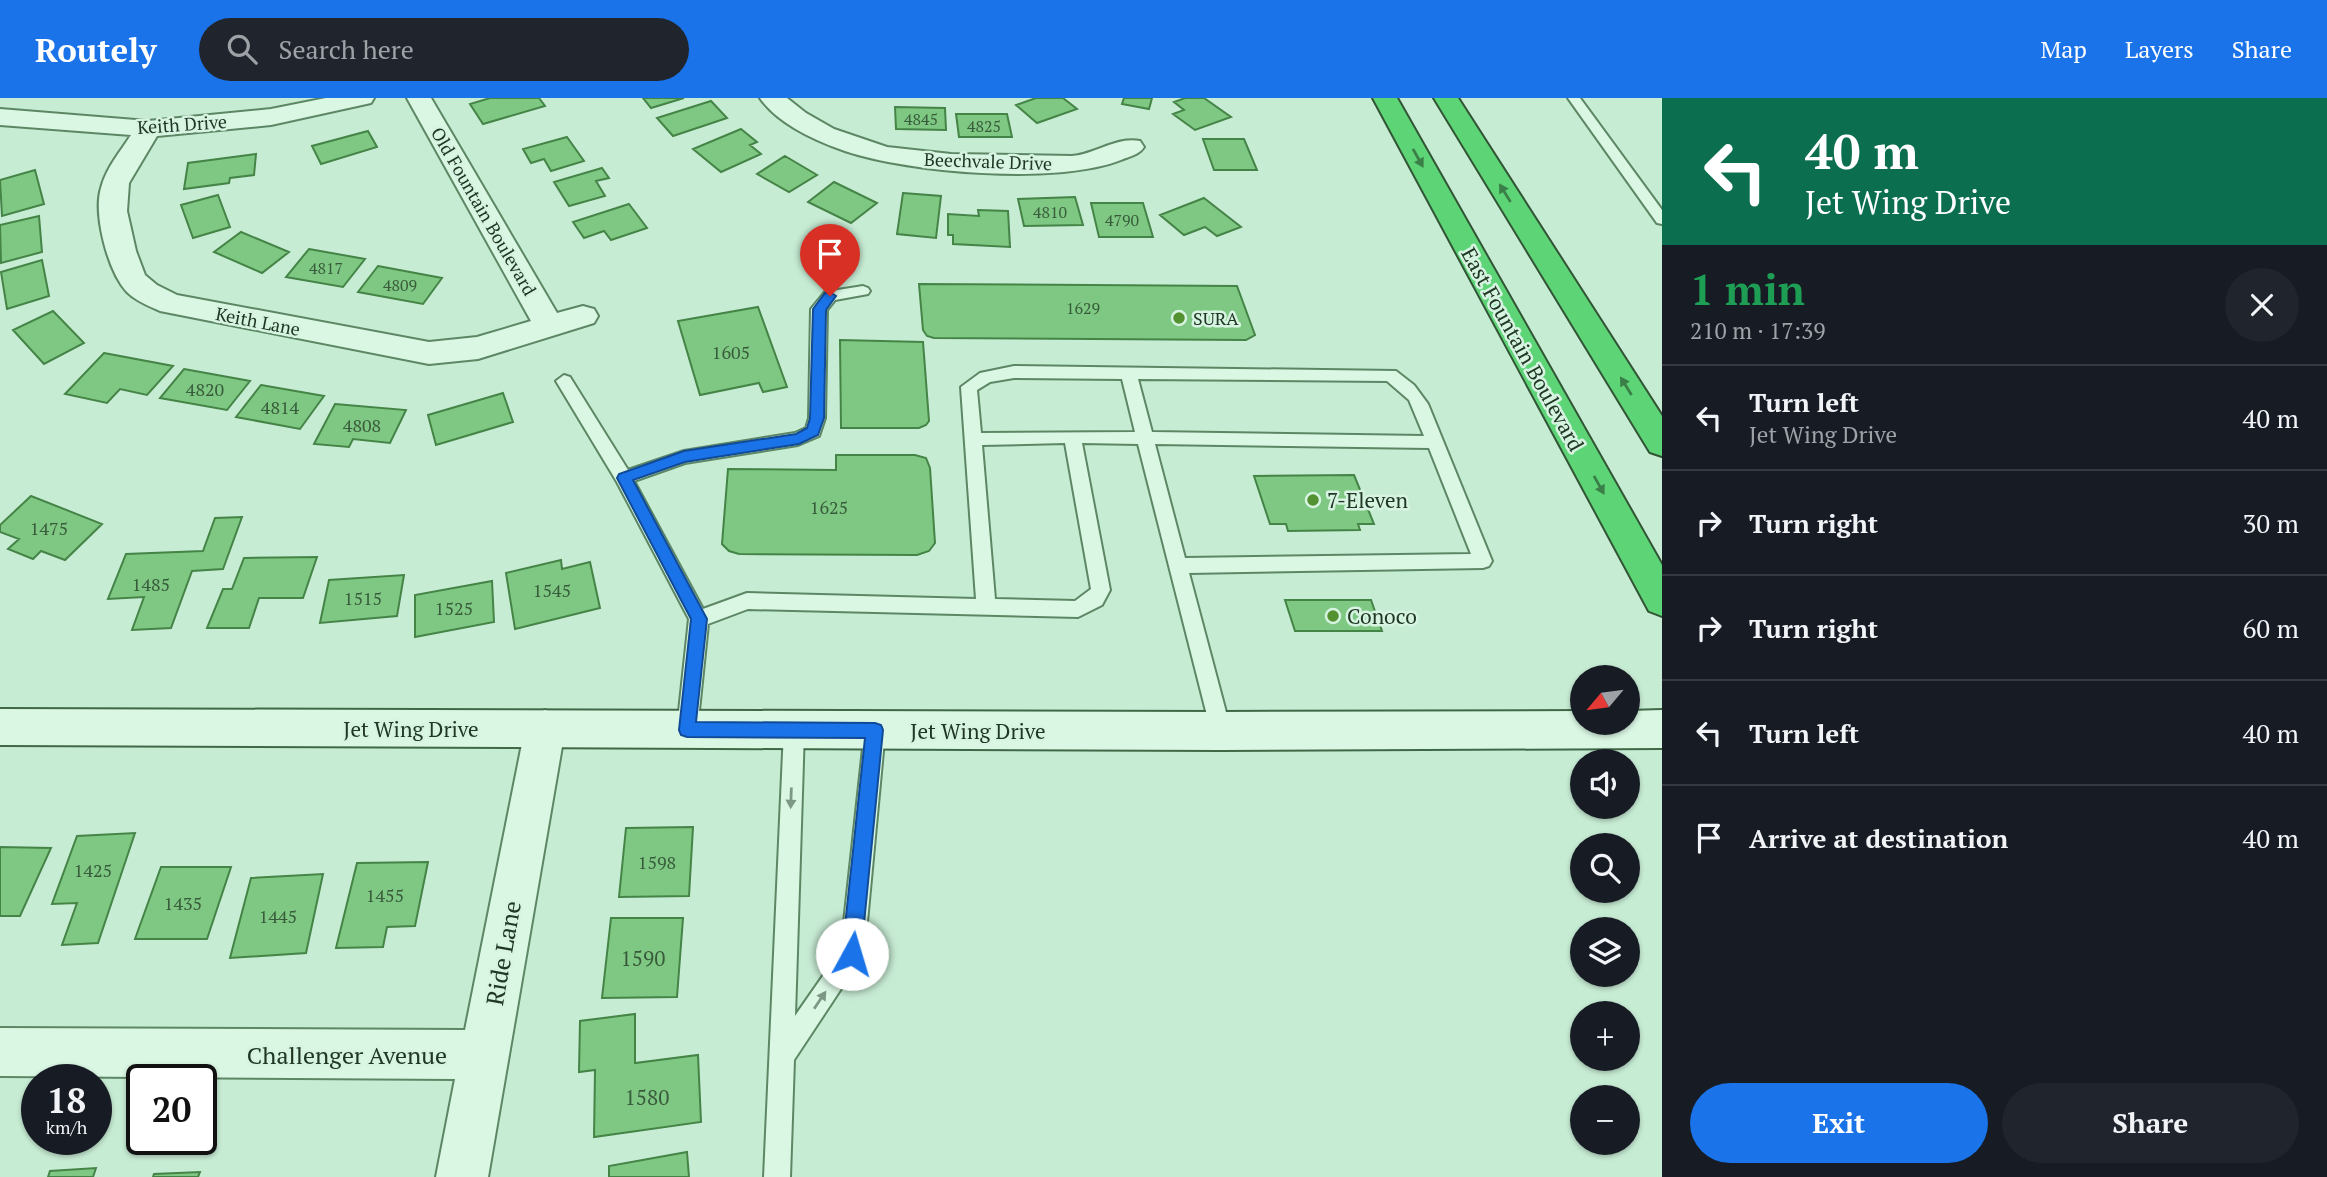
<!DOCTYPE html>
<html lang="en">
<head>
<meta charset="utf-8">
<style>
	:root { --surface:#171b24; --page:#20242c; --text:#f1f3f6; --muted:#9ea1a6; --line:#363941; --accent:#1a73e8 }
	body { margin:0; font-family:"PT Serif",serif; background:var(--page); color:var(--text); height:100vh; display:flex; flex-direction:column; font-size:26px; white-space:nowrap }
	* { box-sizing:border-box; margin:0 }
	p { font-size:23px; color:var(--muted) }
	.icon { flex:none; width:38px; height:38px; fill:none; stroke:currentColor; stroke-width:2; stroke-linecap:round; stroke-linejoin:round }
	.map { position:relative; flex:1; overflow:hidden }
	.panel { display:flex; flex-direction:column; background:var(--surface); width:665px }
	.panel>* { flex:none }
	.top-card { background:#0b6e4f; color:#fff; overflow:hidden }
	.needle { width:46px; rotate:241deg }
	.fabs { position:absolute; left:1570px; top:567px; display:grid; gap:14px }
	.fabs a { display:grid; place-items:center; width:70px; height:70px; border-radius:50%; background:var(--surface); box-shadow:0 2px 5px #0004; font-size:35px }
	.speed { position:absolute; left:21px; top:966px; display:flex; gap:14px; font-size:35px; font-weight:700; text-align:center }
	.speed>* { display:grid; place-content:center; width:91px; height:91px; border-radius:50%; background:var(--surface); box-shadow:0 2px 5px #0004; line-height:1 }
	.speed small { font-size:18px; font-weight:400 }
	.speed .limit { border:4px solid #111; border-radius:10px; background:#fff; color:#111 }
	.pin { position:absolute; display:grid; place-items:center; width:60px; height:60px; color:#fff; margin:-72px -30px; border-radius:50% 50% 50% 0; rotate:-45deg; box-shadow:0 0 7px #0007 }
	.pin .icon { rotate:45deg }
	.me { position:absolute; width:77px; margin:-38px; rotate:6deg; stroke-linejoin:round; filter:drop-shadow(0 0 5px #0008) }
	.turn { display:flex; align-items:center; gap:24px; height:147px; padding:0 28px; font-size:32px }
	.turn .icon { width:91px; height:91px; stroke-width:2.5 }
	.turn b { display:block; font-size:49px; line-height:60px }
	.round { display:grid; place-items:center; flex:none; width:74px; height:74px; border-radius:37px; background:var(--page) }
	.overview { display:flex; align-items:center; justify-content:space-between; height:119px; padding:0 28px }
	h1 { font-size:42px; font-weight:600; line-height:52px; color:#1e9e55 }
	.primary-button { display:flex; gap:14px; margin-top:auto; padding:14px 28px }
	.primary-button a { flex:1; height:80px; border-radius:42px; background:var(--accent); color:#fff; font-size:28px; font-weight:600; line-height:80px; text-align:center }
	.primary-button a+a { background:var(--page); color:var(--text) }
	ul { padding:0; list-style:none }
	li { display:flex; align-items:center; gap:21px; height:105px; padding:0 28px; border-top:2px solid var(--line) }
	li div { flex:1 }
	li b { display:block; font-size:26px }
	li em { font-style:normal }
	header { display:flex; align-items:center; gap:42px; box-sizing:border-box; height:98px; padding:0 35px; background:var(--accent); color:#fff }
	header strong { font-size:33px }
	nav { display:flex; gap:38px; margin-inline-start:auto; font-size:24px }
	.search { width:490px; height:63px; background:var(--page); display:flex; align-items:center; gap:18px; box-sizing:border-box; padding:0 24px; border-radius:38px; color:var(--muted); font-size:26px }
	main { display:flex; flex:1; min-height:0 }
	.map>svg:first-child { display:block }
	.building { fill:#7fc883; stroke:#458447; stroke-width:2 }
	.lines { fill:none; stroke-linecap:round; stroke-linejoin:round }
	.lane-casing { stroke:#5d8764; stroke-width:4 }
	.street-casing { stroke:#5d8764; stroke-width:4 }
	.secondary-casing { stroke:#406846; stroke-width:4 }
	.highway-casing { stroke:#315535; stroke-width:4 }
	.lane { fill:#daf7e4; fill-rule:evenodd }
	.street { fill:#daf7e4; fill-rule:evenodd }
	.secondary { fill:#daf7e4; fill-rule:evenodd }
	.highway { fill:#5dd576; fill-rule:evenodd }
	.oneway { fill:#3b7f48 }
	.oneway2 { fill:#7d9884 }
	.route { fill:#1a73e8; stroke:#114b97; stroke-width:2 }
	.poi-dot { fill:#549231; stroke:#d6f4e1; stroke-width:2.5 }
	.labels { text-anchor:middle; dominant-baseline:central; stroke-width:5; stroke-linejoin:round; paint-order:stroke }
	.far-number-label { font-size:16px; fill:#385c3b }
	.far-street-label { font-size:18px; fill:#203823; stroke:#d6f4e1 }
	.far-poi-label { font-size:18px; fill:#203823; stroke:#d6f4e1; text-anchor:start }
	.number-label { font-size:18px; fill:#385c3b }
	.street-label { font-size:21px; fill:#203823; stroke:#d6f4e1 }
	.poi-label { font-size:21px; fill:#203823; stroke:#d6f4e1; text-anchor:start }
	.near-number-label { font-size:21px; fill:#385c3b }
	.near-street-label { font-size:24px; fill:#203823; stroke:#d6f4e1 }
</style>
</head>
<body>
<header>
<strong>Routely</strong>
<div class="search"><svg class="icon" aria-label="search" viewBox="0 0 24 24"><circle cx="10" cy="10" r="6"/><path d="M15 15l6 6"/></svg>Search here</div>
<nav><a>Map</a><a>Layers</a><a>Share</a></nav>
</header>
<main>
<div class="map">
<svg width="1662" height="1079" viewBox="0 0 1662 1079">
	<rect width="100%" height="100%" fill="#c7ecd4"/>
	<!-- building -->
	<path class="building" d="M490 0H539L545 8 483 26 470 6Z
		M643 0H684L651 10Z
		M1036 0H1063L1077 11 1037 25 1016 7Z
		M1124 0H1152L1149 11 1122 6Z
		M1185 0H1204L1231 19 1195 32 1173 16 1184 12 1174 4Z
		M711 3 727 20 673 38 657 20Z
		M895 9 945 10 946 32 896 31Z
		M956 16H1007L1012 39H959Z
		M741 31 757 44 750 47 761 56 721 74 693 51Z
		M368 33 377 49 321 66 312 48Z
		M567 39 584 63 551 73 544 61 531 65 523 51Z
		M1203 41H1244L1257 72H1214Z
		M256 56 254 77 230 80 229 85 184 91 188 65Z
		M785 58 817 77 789 94 757 76Z
		M602 70 609 80 596 83 605 98 569 108 554 84Z
		M35 72 44 106 2 118 0 82Z
		M834 84 877 105 851 125 808 104Z
		M903 95 941 98 936 140 897 136Z
		M218 97 230 129 193 140 181 107Z
		M1075 99 1083 127 1024 128 1018 101Z
		M1204 100 1241 129 1217 138 1205 129 1184 137 1160 117Z
		M1091 105H1143L1153 139H1099Z
		M629 106 647 130 611 142 604 133 584 140 573 124Z
		M978 112 1008 113 1010 149 953 146V137H948V116L979 118Z
		M39 118 42 154 1 165 0 127Z
		M241 134 289 154 262 175 214 154Z
		M309 151 365 161 343 189 286 179Z
		M42 162 49 198 7 211 1 174Z
		M378 168 442 180 423 206 358 194Z
		M919 186 1237 188 1255 237 1246 242 934 240 927 238 923 232Z
		M758 209 787 289 763 294 759 285 700 297 678 223Z
		M53 213 84 245 44 266 13 232Z
		M840 242 923 244 929 323 926 327 919 330H841Z
		M104 255 173 268 147 297 120 291 107 305 65 296Z
		M184 271 250 283 227 312 160 300Z
		M261 287 324 298 300 331 236 319Z
		M503 295 513 324 436 347 428 317Z
		M335 306 406 312 390 345 353 341 349 349 314 346Z
		M836 357H915L926 360 930 370 935 445 929 453 917 457 739 456 729 453 722 446 728 371 836 372Z
		M1354 377 1374 426H1358L1360 432 1288 433 1286 426H1270L1254 378Z
		M31 398 102 426 65 462 41 453 33 461 8 451 19 441 0 434V427Z
		M242 419 223 471 192 473 171 530 132 532 144 499 108 501 126 456 203 453 215 420Z
		M317 459 303 500H259L249 530H207L223 491H232L244 460Z
		M561 462 562 471 590 464 600 510 515 531 506 475Z
		M404 477 397 518 320 525 329 482Z
		M492 483 494 524 415 539V497Z
		M1285 502H1371L1382 533H1295Z
		M693 729 689 798 619 799 626 730Z
		M135 735 98 845 62 847 77 805 52 806 77 738Z
		M0 749 51 750 20 818H0Z
		M428 764 415 828 387 829 383 849 336 850 357 765Z
		M161 769H231L207 841H135Z
		M323 776 306 855 230 860 251 780Z
		M611 820H683L677 899 602 900Z
		M635 916V965L698 957 701 1024 594 1039 595 972 579 974 580 923Z
		M687 1054 689 1079H609V1068Z
		M96 1070 93 1079H48L50 1073Z
		M200 1074 198 1079H153L154 1076Z"/>
	<g class="lines">
		<defs>
			<path id="lane" d="M1568 0H1580L1662 112V126L1657 125Z
				M863 188 868 190 870 193 868 196 835 202 827 212 825 320 819 338 798 347 685 365 634 383 703 511 747 495 976 501 961 289 980 275 1014 268 1396 273 1414 287 1428 306 1492 463 1489 468 1483 470 1189 475 1231 633 1228 640 1221 642 1214 640 1211 633 1138 346 1082 345 1110 492 1102 507 1078 519 748 511 708 526 697 632 694 639 687 641 680 639 677 632 689 521 617 384 556 283 564 277 570 279 628 372 684 353 795 335 806 330 809 320 811 211 825 194ZM1014 280 1122 281 1135 334 981 335 977 292 990 284ZM1138 281 1387 283 1409 302 1424 338 1152 334ZM1065 345 1091 491 1075 503 995 501 982 347ZM1155 346 1429 350 1471 456 1185 460Z
				M794 623 801 625 804 632 795 918 841 852 865 632 868 625 875 623 882 625 885 632 864 856 794 962 790 1079H764L784 632 787 625Z"/>
			<path id="street" d="M326 0H374L371 5 271 27 157 38 129 85 127 113 136 153 145 177 157 187 177 197 429 244 477 239 531 223 407 0H431L557 215 583 208 594 211 598 218 594 225 478 261 429 266 160 213C149 208 136 203 127 194 108 174 93 116 101 90 106 70 120 54 131 37L0 27V11L148 23 271 11Z
				M760 0H787L806 15 834 31 887 49 951 56 1072 58C1095 56 1118 38 1140 43L1144 49C1139 57 1130 58 1121 62 1058 87 910 75 845 53 816 43 778 26 760 0Z
				M545 612 559 618 565 631 488 1079H436L455 981 0 978V930L465 932 525 631 531 618Z"/>
			<path id="secondary" d="M0 611 1221 614 1582 613V625H1628V613L1662 612V650L1221 652 0 647Z"/>
			<path id="highway" d="M1373 0H1397L1662 467V518L1649 513Z
				M1434 0H1458L1662 318V358L1650 354Z"/>
		</defs>
		<!-- lane casing -->
		<use href="#lane" class="lane-casing"/>
		<!-- street casing -->
		<use href="#street" class="street-casing"/>
		<!-- secondary casing -->
		<use href="#secondary" class="secondary-casing"/>
		<!-- highway casing -->
		<use href="#highway" class="highway-casing"/>
		<!-- lane -->
		<use href="#lane" class="lane"/>
		<!-- street -->
		<use href="#street" class="street"/>
		<!-- secondary -->
		<use href="#secondary" class="secondary"/>
		<!-- highway -->
		<use href="#highway" class="highway"/>
	</g>
	<!-- one-way arrows -->
	<defs><path id="oneway-solid" d="M-6-.8H1V-3.2L6.5 0L1 3.2V.8H-6Z" transform="scale(1.75)"/></defs>
	<g class="oneway">
		<use href="#oneway-solid" transform="translate(1418 60) rotate(61)"/>
		<use href="#oneway-solid" transform="translate(1505 95) rotate(-122)"/>
		<use href="#oneway-solid" transform="translate(1626 288) rotate(-122)"/>
		<use href="#oneway-solid" transform="translate(1599 387) rotate(61)"/>
	</g>
	<g class="oneway2">
		<use href="#oneway-solid" transform="translate(791 700) rotate(92)"/>
		<use href="#oneway-solid" transform="translate(820 902) rotate(-56)"/>
	</g>
	<!-- route -->
	<path class="route" d="M830 194 836 198 826 212 824 320 818 337 799 346 685 364 633 382 707 521 696 624 875 625 881 627 883 632 861 856 859 863 852 865 845 863 842 856 865 640 687 639 681 637 679 632 691 521 617 380 619 376 684 353 796 336 807 330 810 320 813 211 825 195Z"/>
	<!-- markers -->
	<g class="poi-dot">
		<circle cx="1179" cy="220" r="7"/>
		<circle cx="1313" cy="402" r="7"/>
		<circle cx="1333" cy="518" r="7"/>
	</g>
	<g class="labels">
		<!-- far-number labels -->
		<g class="far-number-label">
			<text x="921" y="21">4845</text>
			<text x="984" y="28">4825</text>
			<text x="1050" y="114">4810</text>
			<text x="1122" y="122">4790</text>
			<text x="326" y="170">4817</text>
			<text x="400" y="187">4809</text>
			<text x="1083" y="210">1629</text>
		</g>
		<!-- far-street labels -->
		<g class="far-street-label">
			<text transform="translate(182 26) rotate(-4)">Keith Drive</text>
			<text transform="translate(988 63) rotate(2)">Beechvale Drive</text>
			<text transform="translate(484 113) rotate(60)">Old Fountain Boulevard</text>
			<text transform="translate(258 223) rotate(11)">Keith Lane</text>
		</g>
		<!-- far-poi labels -->
		<g class="far-poi-label">
			<text x="1193" y="220">SURA</text>
		</g>
		<!-- number labels -->
		<g class="number-label">
			<text x="731" y="254">1605</text>
			<text x="205" y="291">4820</text>
			<text x="280" y="309">4814</text>
			<text x="362" y="327">4808</text>
			<text x="829" y="409">1625</text>
			<text x="49" y="430">1475</text>
			<text x="151" y="486">1485</text>
			<text x="552" y="492">1545</text>
			<text x="363" y="500">1515</text>
			<text x="454" y="510">1525</text>
			<text x="657" y="764">1598</text>
			<text x="93" y="772">1425</text>
			<text x="385" y="797">1455</text>
			<text x="183" y="805">1435</text>
			<text x="278" y="818">1445</text>
		</g>
		<!-- street labels -->
		<g class="street-label">
			<text transform="translate(1523 251) rotate(61)">East Fountain Boulevard</text>
			<text x="411" y="631">Jet Wing Drive</text>
			<text x="978" y="633">Jet Wing Drive</text>
		</g>
		<!-- poi labels -->
		<g class="poi-label">
			<text x="1327" y="402">7-Eleven</text>
			<text x="1347" y="518">Conoco</text>
		</g>
		<!-- near-number labels -->
		<g class="near-number-label">
			<text x="643" y="860">1590</text>
			<text x="647" y="999">1580</text>
		</g>
		<!-- near-street labels -->
		<g class="near-street-label">
			<text transform="translate(503 855) rotate(-80)">Ride Lane</text>
			<text x="347" y="957">Challenger Avenue</text>
		</g>
	</g>
</svg>
<div class="fabs">
<a><svg class="needle" viewBox="-14 -14 28 28"><path d="M0-13l5 13h-10z" fill="#e53935"/><path d="M0 13l5-13h-10z" fill="#9ea1a6"/></svg></a>
<a><svg class="icon" aria-label="sound" viewBox="0 0 24 24"><path d="M4 9h4l5-4v14l-5-4H4zM17 9q2 3 0 6"/></svg></a>
<a><svg class="icon" aria-label="search" viewBox="0 0 24 24"><circle cx="10" cy="10" r="6"/><path d="M15 15l6 6"/></svg></a>
<a><svg class="icon" aria-label="layers" viewBox="0 0 24 24"><path d="M12 4l9 5-9 5-9-5zM3 14l9 5 9-5"/></svg></a>
<a>+</a>
<a>−</a>
</div>
<div class="speed"><div>18<small>km/h</small></div><div class="limit">20</div></div>
<div class="pin" style="left:830px;top:198px;background:#d93025"><svg class="icon" aria-label="arrive" viewBox="0 0 24 24"><path d="M6 21V4h12l-3 4 3 4H6"/></svg></div>
<svg class="me" style="left:852px;top:856px" viewBox="-20 -20 40 40"><circle r="19" fill="#fff"/><path d="M0-13L10 11 0 6-10 11z" fill="#1a73e8"/></svg>
</div>
<section class="panel">
<div class="top-card">
<div class="turn"><svg class="icon" aria-label="left" viewBox="0 0 24 24"><path d="M17 20v-9H6M10 6l-5 5 5 5"/></svg><div><b>40 m</b>Jet Wing Drive</div></div>
</div>
<div class="overview"><div><h1>1 min</h1><p>210 m · 17:39</p></div><a class="round"><svg class="icon" aria-label="close" viewBox="0 0 24 24"><path d="M6 6l12 12M18 6L6 18"/></svg></a></div>
<ul>
<li><svg class="icon" aria-label="left" viewBox="0 0 24 24"><path d="M17 20v-9H6M10 6l-5 5 5 5"/></svg><div><b>Turn left</b><p>Jet Wing Drive</p></div><em>40 m</em></li>
<li><svg class="icon" aria-label="right" viewBox="0 0 24 24"><path d="M7 20v-9h11M14 6l5 5-5 5"/></svg><div><b>Turn right</b></div><em>30 m</em></li>
<li><svg class="icon" aria-label="right" viewBox="0 0 24 24"><path d="M7 20v-9h11M14 6l5 5-5 5"/></svg><div><b>Turn right</b></div><em>60 m</em></li>
<li><svg class="icon" aria-label="left" viewBox="0 0 24 24"><path d="M17 20v-9H6M10 6l-5 5 5 5"/></svg><div><b>Turn left</b></div><em>40 m</em></li>
<li><svg class="icon" aria-label="arrive" viewBox="0 0 24 24"><path d="M6 21V4h12l-3 4 3 4H6"/></svg><div><b>Arrive at destination</b></div><em>40 m</em></li>
</ul>
<div class="primary-button"><a>Exit</a><a>Share</a></div>
</section>
</main>
</body>
</html>
